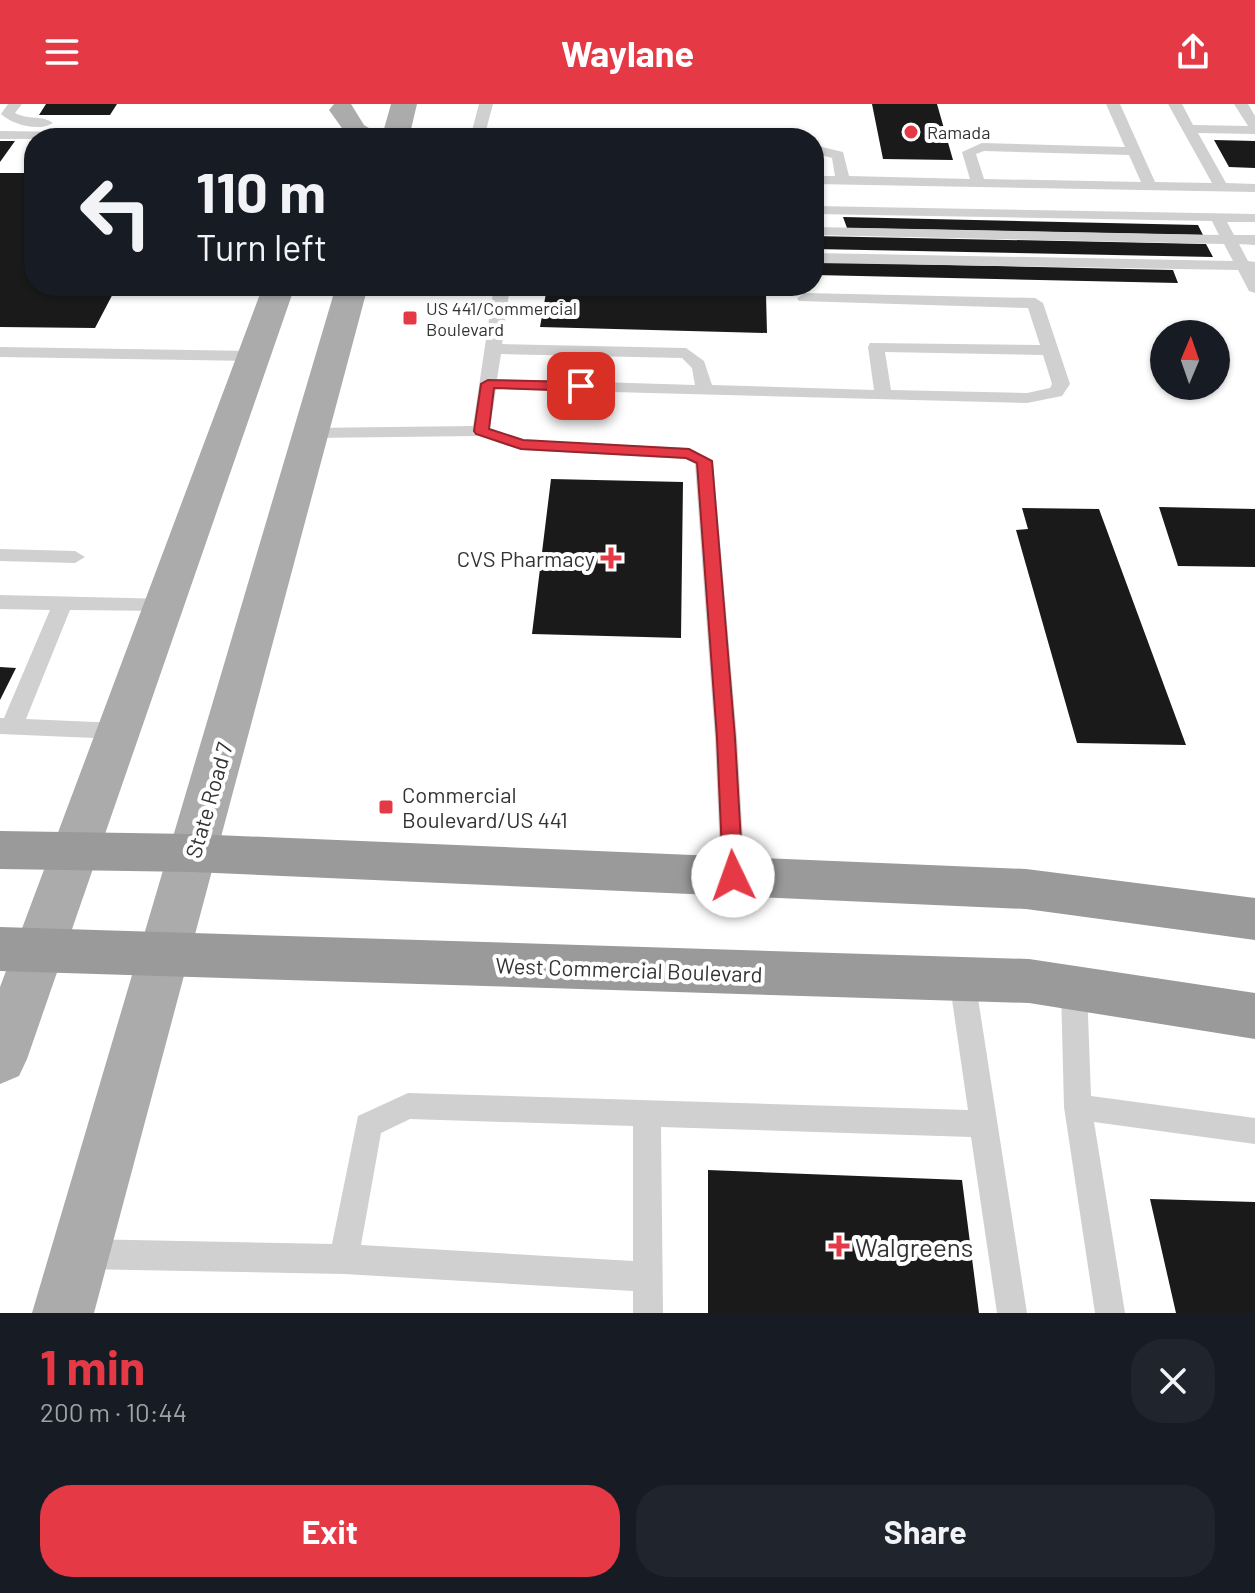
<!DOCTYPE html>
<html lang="en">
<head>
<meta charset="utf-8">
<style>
	:root { --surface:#171b24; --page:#20242c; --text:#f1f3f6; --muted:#9ea1a6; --accent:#e63946 }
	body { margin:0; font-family:Barlow,sans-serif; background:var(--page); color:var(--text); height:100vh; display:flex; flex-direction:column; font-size:30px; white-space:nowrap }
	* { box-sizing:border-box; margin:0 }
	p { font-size:26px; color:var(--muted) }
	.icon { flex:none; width:44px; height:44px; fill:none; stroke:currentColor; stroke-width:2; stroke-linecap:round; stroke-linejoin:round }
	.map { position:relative; height:1209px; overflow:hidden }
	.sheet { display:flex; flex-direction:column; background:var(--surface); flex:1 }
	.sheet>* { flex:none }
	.guide { position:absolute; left:24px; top:24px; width:800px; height:168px; border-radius:32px; box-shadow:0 2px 6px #0004; background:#171b24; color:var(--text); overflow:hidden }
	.needle { width:52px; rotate:2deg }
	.tools { position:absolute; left:1150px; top:216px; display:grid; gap:16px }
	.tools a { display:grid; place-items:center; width:80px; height:80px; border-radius:50%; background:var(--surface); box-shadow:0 2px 6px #0004; font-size:40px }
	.pin { position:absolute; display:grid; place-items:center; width:68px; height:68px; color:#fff; margin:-34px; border-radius:16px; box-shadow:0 4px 12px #0006 }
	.me { position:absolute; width:88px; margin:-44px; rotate:357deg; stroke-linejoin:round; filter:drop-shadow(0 0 6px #0008) }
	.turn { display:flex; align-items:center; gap:28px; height:168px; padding:0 40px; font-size:36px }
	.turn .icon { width:104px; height:104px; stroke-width:2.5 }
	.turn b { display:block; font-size:56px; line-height:68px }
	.round { display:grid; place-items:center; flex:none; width:84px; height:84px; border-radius:32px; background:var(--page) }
	.head { display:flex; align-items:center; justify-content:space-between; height:136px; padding:0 40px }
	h1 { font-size:48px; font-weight:700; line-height:60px; color:var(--accent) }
	.action { display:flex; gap:16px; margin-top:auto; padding:16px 40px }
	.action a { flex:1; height:92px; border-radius:32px; background:var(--accent); color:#fff; font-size:32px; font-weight:700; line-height:92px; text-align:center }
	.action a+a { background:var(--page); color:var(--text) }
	header { display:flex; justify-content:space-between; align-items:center; height:104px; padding:0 40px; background:var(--accent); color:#fff; font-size:36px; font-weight:700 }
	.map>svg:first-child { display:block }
	.building { fill:#1a1a1a }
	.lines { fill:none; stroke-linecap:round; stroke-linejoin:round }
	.lane { fill:#d0d0d0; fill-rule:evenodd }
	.primary { fill:#ababab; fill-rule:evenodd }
	.highway { fill:#9a9a9a; fill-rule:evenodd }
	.route { fill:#e63946; stroke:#96252e; stroke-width:2 }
	.poi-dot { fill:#e63946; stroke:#fff; stroke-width:3 }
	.labels { text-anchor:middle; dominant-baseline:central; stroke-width:8; stroke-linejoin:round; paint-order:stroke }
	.far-poi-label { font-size:18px; fill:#333; stroke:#fff; text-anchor:start }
	.poi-label { font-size:22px; fill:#333; stroke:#fff; text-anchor:end }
	.street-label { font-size:22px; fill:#333; stroke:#fff }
	.near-poi-label { font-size:26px; fill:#333; stroke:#fff; text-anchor:start }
</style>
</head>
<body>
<header><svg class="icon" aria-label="menu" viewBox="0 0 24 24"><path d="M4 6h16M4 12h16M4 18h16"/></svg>Waylane<svg class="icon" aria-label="share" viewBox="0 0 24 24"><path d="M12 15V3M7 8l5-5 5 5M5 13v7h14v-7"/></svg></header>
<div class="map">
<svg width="1255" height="1209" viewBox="0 0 1255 1209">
	<rect width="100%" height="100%" fill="#fff"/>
	<!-- building -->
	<path class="building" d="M46 0H117L110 11H39Z
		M872 0H937L953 56 883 55Z
		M1214 36 1255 37V64L1229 63Z
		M0 37H15L0 58Z
		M0 69H34V182H117L95 224 0 223Z
		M843 113 1198 121 1203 131 847 124Z
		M814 132 1206 140 1213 153 814 145Z
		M814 158 1173 166 1178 179 814 171Z
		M547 183 766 190 767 229 540 223Z
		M551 375 683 378 681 534 532 530Z
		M1159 403 1255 405V463L1178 462Z
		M1022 404 1099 405 1186 641 1077 639 1016 426 1028 425Z
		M0 563 16 564 0 596Z
		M708 1066 962 1076 979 1209H708Z
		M1150 1095 1255 1098V1209H1176Z"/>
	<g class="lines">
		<!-- lane -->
		<path class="lane" d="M8 0H22L15 9C27 16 43 11 53 19 39 28 13 21 1 10Z
			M479 0H493L484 34H470Z
			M1106 0H1120L1155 78 1212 79 1168 0H1182L1193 21 1248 22 1234 0H1248L1255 12V30L1198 29 1226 79 1255 80V88L814 80V72H835L832 54 814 49V41L843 48 849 72 970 75 962 48 982 39 1125 43ZM984 47 1129 51 1141 78 984 75 976 50Z
			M0 27 205 30 212 34 0 35Z
			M814 102 1255 110V118H1227L1234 131H1255V141L1239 140 1248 157 1255 158V189L1249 187 1238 166 814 159V149L1233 157 1224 140 814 131V123L1219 131 1212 117 814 110Z
			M494 182H510L502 240 686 244 704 257 712 281 874 286 868 243 870 239 1040 241 1028 204 799 197 797 194 805 189 1035 194 1043 199 1070 280 1062 292 1027 299 496 285 490 324 523 336 689 344 713 357 737 634 745 772 742 779 733 782 724 779 721 772 715 634 695 360 686 355 521 346 479 332 310 334 301 329 310 324 473 322ZM885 248 1043 251 1052 280 1050 284 1027 289 891 286ZM501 250 682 254 692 264 695 281 497 275Z
			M0 243 253 247 261 252 253 257 0 253Z
			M0 445 75 447 85 453 75 459 0 457Z
			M0 491 171 495 174 500 171 505 164 507 70 506 26 615 118 619 126 621 129 627 126 633 118 635 0 630V614H4L50 506 0 505Z
			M962 864 971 867 975 875 1027 1209H997L971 1033 661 1023 663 1209H633V1187L344 1170 82 1165 71 1161 67 1150 71 1139 82 1135 332 1140 358 1012 408 989 968 1006 949 875 953 867ZM410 1015 633 1022V1157L361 1141 381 1029Z
			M1074 874 1083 877 1087 885 1091 992 1255 1014V1040L1094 1018 1125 1209H1095L1064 1003 1061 885 1065 877Z"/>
		<!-- primary -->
		<path class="primary" d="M334 0H351L364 21 382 32 391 0H417L409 34H349L329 6Z
			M263 182H295L27 955 19 972 0 980V883Z
			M336 182H368L94 1209H32Z"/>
		<!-- highway -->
		<path class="highway" d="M0 727 193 730 1026 765 1255 794V836L1026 805 193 768 0 765Z
			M0 823 1029 855 1255 889V935L1029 899 0 867Z"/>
	</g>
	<!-- route -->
	<path class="route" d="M488 276 581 278 588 282 581 287 494 284 489 325 523 336 689 345 712 357 735 634 743 772 740 778 733 781 726 778 723 772 717 634 697 359 686 354 521 345 476 330 474 327 481 280Z"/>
	<!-- markers -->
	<g class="poi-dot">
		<circle cx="911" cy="28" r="8"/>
		<rect x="402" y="206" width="16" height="16" rx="4"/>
		<path d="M607 442h8v8h8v8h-8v8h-8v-8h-8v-8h8z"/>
		<rect x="378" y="695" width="16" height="16" rx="4"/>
		<path d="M835 1130h8v8h8v8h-8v8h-8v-8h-8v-8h8z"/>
	</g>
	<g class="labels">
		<!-- far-poi labels -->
		<g class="far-poi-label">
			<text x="927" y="28">Ramada</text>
			<text x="426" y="204">US 441/Commercial<tspan x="426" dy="21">Boulevard</tspan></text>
		</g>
		<!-- poi labels -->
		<g class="poi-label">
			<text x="595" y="454">CVS Pharmacy</text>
			<text x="402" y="690" text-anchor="start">Commercial<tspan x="402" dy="25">Boulevard/US 441</tspan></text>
		</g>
		<!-- street labels -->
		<g class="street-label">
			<text transform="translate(208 696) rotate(-74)">State Road 7</text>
			<text transform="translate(629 865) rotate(2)">West Commercial Boulevard</text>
		</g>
		<!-- near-poi labels -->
		<g class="near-poi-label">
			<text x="855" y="1142">Walgreens</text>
		</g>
	</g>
</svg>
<div class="tools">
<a><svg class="needle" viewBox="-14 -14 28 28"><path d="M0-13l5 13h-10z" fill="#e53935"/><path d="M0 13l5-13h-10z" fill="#9ea1a6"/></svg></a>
</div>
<div class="pin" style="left:581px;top:282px;background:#d93025"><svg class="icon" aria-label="arrive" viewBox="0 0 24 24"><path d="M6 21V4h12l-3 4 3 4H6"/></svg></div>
<svg class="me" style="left:733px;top:772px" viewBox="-20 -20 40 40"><circle r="19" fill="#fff"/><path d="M0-13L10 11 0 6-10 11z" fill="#e63946"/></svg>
<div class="guide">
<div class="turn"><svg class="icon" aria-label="left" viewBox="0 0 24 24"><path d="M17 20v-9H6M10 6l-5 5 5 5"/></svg><div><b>110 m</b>Turn left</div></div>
</div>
</div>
<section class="sheet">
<div class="head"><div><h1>1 min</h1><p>200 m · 10:44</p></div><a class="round"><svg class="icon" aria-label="close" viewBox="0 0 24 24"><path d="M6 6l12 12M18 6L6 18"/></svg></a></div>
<div class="action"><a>Exit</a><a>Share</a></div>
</section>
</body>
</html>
